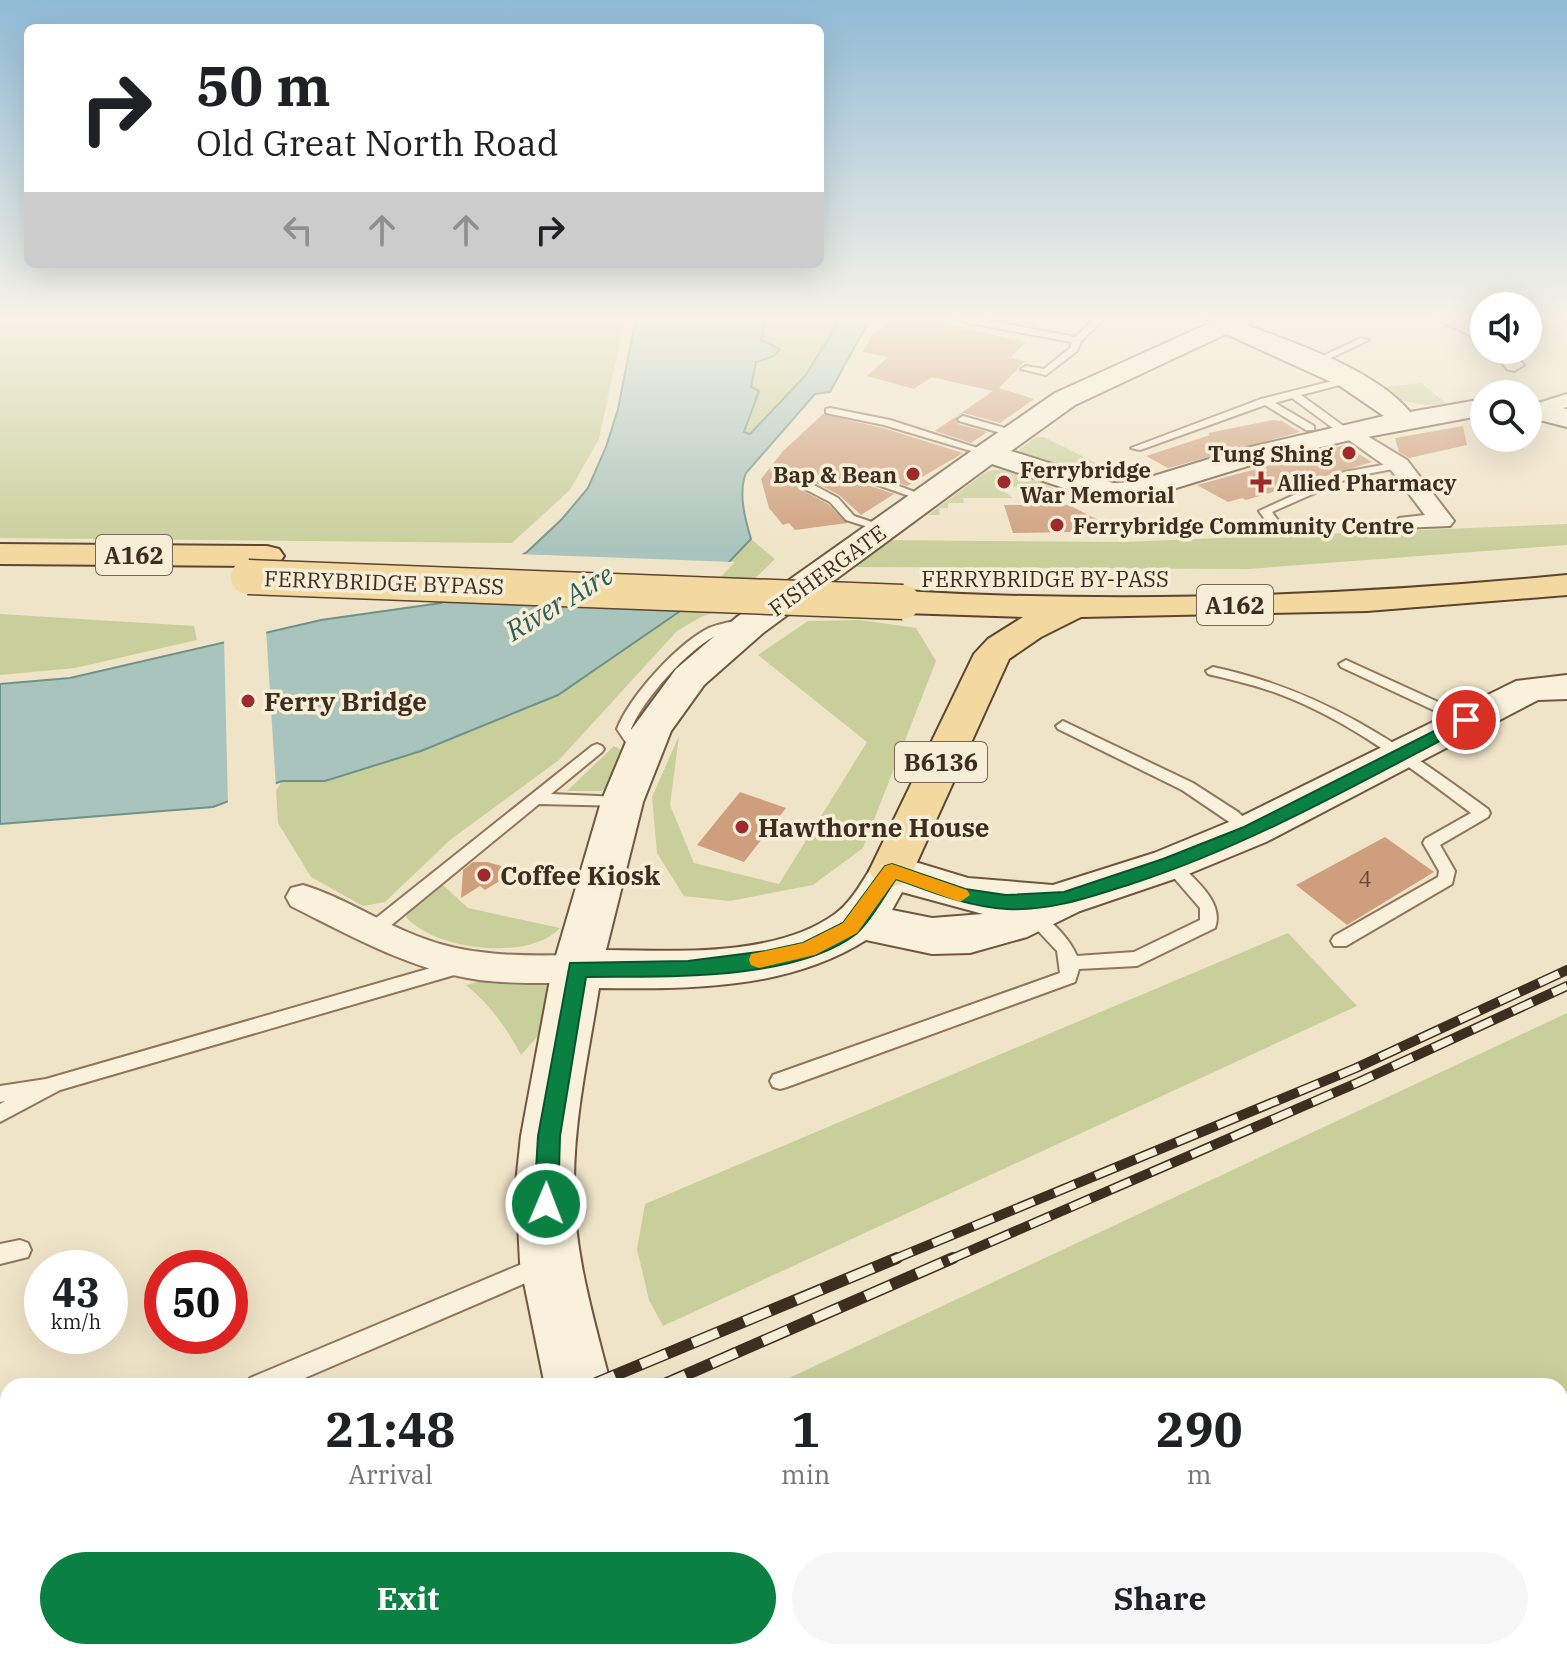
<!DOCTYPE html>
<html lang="en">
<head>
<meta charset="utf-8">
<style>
	:root { --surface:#fff; --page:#f6f6f6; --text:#202124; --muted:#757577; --accent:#0b8043 }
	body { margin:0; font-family:"IBM Plex Serif",serif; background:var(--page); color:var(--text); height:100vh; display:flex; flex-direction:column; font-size:30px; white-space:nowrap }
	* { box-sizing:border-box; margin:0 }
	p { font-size:26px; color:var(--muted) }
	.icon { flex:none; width:44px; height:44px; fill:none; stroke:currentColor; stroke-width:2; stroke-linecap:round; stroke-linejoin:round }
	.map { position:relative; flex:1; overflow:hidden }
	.side { position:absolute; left:0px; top:1378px; width:1568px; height:282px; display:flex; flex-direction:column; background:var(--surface); border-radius:24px 24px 0 0; box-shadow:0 8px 32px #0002 }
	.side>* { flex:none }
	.hud { position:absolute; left:24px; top:24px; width:800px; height:244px; border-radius:12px; box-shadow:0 8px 32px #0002; background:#fff; color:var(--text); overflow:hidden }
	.fabs { position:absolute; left:1470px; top:292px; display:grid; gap:16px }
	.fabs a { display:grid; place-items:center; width:72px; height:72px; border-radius:50%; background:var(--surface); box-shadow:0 8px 32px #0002; font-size:40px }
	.speed { position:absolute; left:24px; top:1250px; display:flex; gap:16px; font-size:40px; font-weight:700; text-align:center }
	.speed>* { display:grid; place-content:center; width:104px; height:104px; border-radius:50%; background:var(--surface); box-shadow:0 8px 32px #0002; line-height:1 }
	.speed small { font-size:20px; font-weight:400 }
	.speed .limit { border:12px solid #d22; background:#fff; color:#111 }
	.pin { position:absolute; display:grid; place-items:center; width:68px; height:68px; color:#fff; margin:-34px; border:4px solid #fff; border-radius:50%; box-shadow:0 2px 8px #0007 }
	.me { position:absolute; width:88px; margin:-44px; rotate:1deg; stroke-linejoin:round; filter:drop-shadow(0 0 6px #0008) }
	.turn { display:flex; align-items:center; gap:28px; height:168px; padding:0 40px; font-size:36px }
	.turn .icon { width:104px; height:104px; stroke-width:2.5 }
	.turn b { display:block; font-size:56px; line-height:68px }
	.lanes { display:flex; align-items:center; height:76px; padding:0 40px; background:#0003; justify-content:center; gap:40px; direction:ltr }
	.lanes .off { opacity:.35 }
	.eta { display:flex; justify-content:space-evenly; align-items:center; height:136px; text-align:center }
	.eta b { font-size:48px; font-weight:700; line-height:56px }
	.action { display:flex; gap:16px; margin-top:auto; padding:16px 40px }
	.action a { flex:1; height:92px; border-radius:48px; background:var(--accent); color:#fff; font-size:32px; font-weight:700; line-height:92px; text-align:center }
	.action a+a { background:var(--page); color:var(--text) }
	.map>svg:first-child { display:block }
	.green { fill:#c9cf9b }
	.water { fill:#a9c4bc; stroke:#6f938a; stroke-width:2 }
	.pier { fill:#f0e4c8 }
	.building { fill:#cf9f7d }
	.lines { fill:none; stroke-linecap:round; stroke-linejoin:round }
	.lane-casing { stroke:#8d765c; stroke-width:4 }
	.street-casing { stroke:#8d765c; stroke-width:4 }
	.secondary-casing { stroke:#6f573f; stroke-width:4 }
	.primary-casing { stroke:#5b4430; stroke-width:4 }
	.lane { fill:#faf1dc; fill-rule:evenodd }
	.street { fill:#faf1dc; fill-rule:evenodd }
	.secondary { fill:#faf1dc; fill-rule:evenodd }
	.primary { fill:#f3d9a0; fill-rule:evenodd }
	.rail-far1-casing { stroke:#3d2e20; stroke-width:10 }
	.rail-casing { stroke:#3d2e20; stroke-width:12 }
	.rail-far1 { stroke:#f7eed8; stroke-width:7; stroke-dasharray:22; stroke-linecap:butt }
	.rail { stroke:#f7eed8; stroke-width:9; stroke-dasharray:28; stroke-linecap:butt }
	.primary-bridge-casing { stroke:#5b4430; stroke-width:37; stroke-linecap:butt }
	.primary-bridge { stroke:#f3d9a0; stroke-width:34 }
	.route { fill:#0b8043; stroke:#07532c; stroke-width:2 }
	.slow { fill:#f59e0b }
	.poi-dot { fill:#9e2a2b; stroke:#f7eed8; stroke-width:3 }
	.labels { text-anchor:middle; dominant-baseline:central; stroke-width:7; stroke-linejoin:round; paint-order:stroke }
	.far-poi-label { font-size:22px; font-weight:bold; fill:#3d2e20; stroke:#f7eed8; text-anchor:start }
	.far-street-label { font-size:22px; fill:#3d2e20; stroke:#f7eed8 }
	.number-label { font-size:22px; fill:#624a37 }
	.shield { fill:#f7eed8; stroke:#756857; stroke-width:2 }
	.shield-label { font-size:24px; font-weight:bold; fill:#3d2e20 }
	.poi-label { font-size:26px; font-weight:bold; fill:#3d2e20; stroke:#f7eed8; text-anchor:start }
	.water-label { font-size:28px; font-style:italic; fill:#2f5d5a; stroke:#f7eed8 }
</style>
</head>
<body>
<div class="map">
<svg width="1567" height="1659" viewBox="0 0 1567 1659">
	<rect width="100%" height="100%" fill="#f0e4c8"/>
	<!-- green -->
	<path class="green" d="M0 317H625L599 439 570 490 512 543 0 538Z
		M767 317H842L805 376 753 434 744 433 758 391 751 387 757 362 774 356 773 346 761 340Z
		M1421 383 1447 404C1418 407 1400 402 1375 388Z
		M1036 437H1044L1128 479 1108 482 1025 456 1019 450Z
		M993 470C1013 468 1045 479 1058 493L1030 495 1009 484 999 488 1013 498H963L964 503H948V508H939L940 515H928L986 472Z
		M1100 519 1131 520 1164 536 1107 535Z
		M1567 524V545L1248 569 853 567 878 540 1123 542Z
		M751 539 775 559 725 608 701 617 677 631 559 760 450 840 385 902 363 906 311 877 278 823 276 791 282 781H325L421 751 558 695 686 607Z
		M0 614 194 626 197 640 75 668 0 675Z
		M860 620 916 628 936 661 863 848 813 885 730 901 684 896 657 853 652 797 679 736 670 805 694 863 779 884 867 742 758 655 808 621Z
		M614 746 630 755 613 787 601 791H567Z
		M443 885 468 908 560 928C530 962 434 950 406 917L409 909Z
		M1288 933 1357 1006 663 1326 649 1300 637 1249 645 1204Z
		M489 979H540L549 988 539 1035 521 1055C507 1028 490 1005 466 985Z
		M1567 1013V1659H800L799 1652H1560V1386H772Z
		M254 1652H577L575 1659H239Z"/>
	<!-- water -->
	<path class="water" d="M636 317H767L761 340 780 349 774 356 756 362 751 387 759 391 744 432 750 434 805 376 842 317H871L830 392 815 394 746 473C738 493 745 519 751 539L686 607 558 695 421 751 325 781H282L213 807 0 824V684L70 678 321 620 441 603 527 552 562 519 588 488 606 447 618 409Z"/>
	<!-- pier -->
	<path class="pier" d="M516 554 735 562 692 607 443 597Z
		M266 629 276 788 228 806 224 638Z"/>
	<!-- building -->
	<path class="building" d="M898 317H911L1026 342 1010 358 1025 361 999 388 1034 399 1000 423 964 413 956 416 958 424 987 432 971 443 935 431 993 391 931 377 914 389 867 376 888 357 863 352 871 336Z
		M823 414 883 428 963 453 907 486 878 475 867 476 868 485 894 494 861 515 839 495 812 481 806 471 800 470 792 475 798 488 828 504 847 523 795 530 789 523 783 525 769 508 761 479 783 451Z
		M1273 420 1282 421 1300 432 1168 468 1146 456 1210 435 1208 433Z
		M1463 426 1467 445 1409 458 1399 452 1395 438Z
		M1344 445 1372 462 1246 500 1242 498 1228 502 1197 485Z
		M1004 505H1069L1119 531 1013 533Z
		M740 792 786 808 744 862 697 845Z
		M1385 837 1434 872 1347 925 1296 885Z
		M473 862H487L509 868 501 873 506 877 485 890 480 886 461 898 463 870Z"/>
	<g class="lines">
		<defs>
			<path id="lane" d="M960 317H970L1075 337 1097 317H1106L1081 341 1077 351 1046 375 1021 369 1026 366 1044 369 1070 348 1072 342 963 322 959 319Z
				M1201 317H1213L1231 325 1223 327Z
				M1361 338 1369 340 1316 365 1308 363Z
				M1348 377 1351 378V382L1301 395 1349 430V434H1341L1292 398 1275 403 1314 426V430H1306L1265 405 1140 450 1131 448 1261 399Z
				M830 408 890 420 993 453 988 456 884 425 826 413V409Z
				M963 416 1019 432 1020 434 1015 437 959 421 958 419Z
				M1399 462 1403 463V467L1351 477 1272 512 1284 529 1282 532H1274L1259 511 1344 472Z
				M801 473 805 474 810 483 838 498 854 516 890 528 884 532 846 520 830 502 801 487 795 476Z
				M869 478H877L931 498 921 500 869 482Z
				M735 621H745L752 625 750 628C739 630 729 629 719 634 690 647 643 699 631 729L647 753 640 758 635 756 617 729C630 696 674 648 705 630 714 625 725 623 735 621Z
				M1346 660 1471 717 1473 720 1466 724 1461 723 1341 667 1339 664Z
				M1213 667C1325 691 1397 743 1488 809L1490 813 1488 817 1440 845 1455 871 1452 884 1346 946H1334L1331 941 1334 936 1438 877 1439 871 1423 843 1425 839 1471 813C1411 768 1349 720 1279 694 1256 685 1232 680 1208 674L1206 671Z
				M1063 721 1193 783 1238 812 1258 831 1250 836 1182 790 1058 729 1056 726Z
				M597 744 602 746 604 749 602 752 551 794 620 797 628 802 626 806 539 804 378 936H366L363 931 366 926 592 746Z
				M1170 858 1176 860C1192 878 1225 901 1215 928L1137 966 1079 969 1075 982 787 1087 780 1089 773 1087 770 1081 773 1075 1060 973 1057 951 1026 918 1023 914 1026 910H1038C1053 924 1068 936 1077 956L1134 952 1200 920V908L1162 864Z
				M462 959 468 961 471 966 468 971 60 1090 0 1122V1104L5 1101 0 1102V1086L46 1079Z
				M20 1240 28 1243 31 1250 28 1257 0 1264V1244Z
				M541 1256 549 1259 552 1266 549 1273 286 1386H246L250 1378Z
				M8 1480V1506L0 1510V1484Z"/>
			<path id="street" d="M1432 317H1456L1484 329V342Z
				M1492 350H1511L1524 365 1514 371 1507 369Z
				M1567 394V407L1539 415 1529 409 1532 405Z
				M1349 425 1407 460 1454 521 1450 526 1399 528 1395 523 1399 518 1425 515 1391 470 1342 435 1338 431Z
				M303 885C343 897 378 921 417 936 469 957 522 956 577 955L590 959 595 969 590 979 577 983C544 983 511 984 479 980 411 970 351 936 291 906L286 897 291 888Z"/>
			<path id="secondary" d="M1223 317H1256L1247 325C1297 344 1375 370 1410 412L1484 399V415L1346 441 1264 461 1137 500 1111 502 1100 500 992 464 763 633 704 685 671 731 643 802 606 950C677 951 776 957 835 914 853 901 864 878 876 860L892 855 968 878 1053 885 1154 853 1234 820 1516 681 1567 675V699L1538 700 1266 842 1186 875 1080 911 1027 937 970 953 932 954 866 940C787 990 689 989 599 988 589 1052 574 1117 574 1182 573 1252 594 1319 611 1386H545L520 1263 516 1183 521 1136 552 969 601 802 631 730 676 669 737 617 977 447 1055 393ZM1226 334 1340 386 1384 416 1242 449 1134 482 1113 483 1011 451 1075 405ZM902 892 983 914 932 918 892 910Z
				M1528 400 1567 409V427L1528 417Z
				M626 1652H702L705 1659H629Z"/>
			<path id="primary" d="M0 544 267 546 279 549 284 556 279 563 267 566 0 564Z
				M1567 575V595L1367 611 1081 617 1041 637 1009 659 908 882 892 887 876 882 869 871 974 654 988 639 1023 617 903 613 890 610 885 602 890 594 903 591C1123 604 1347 596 1567 575Z"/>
		</defs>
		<!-- lane casing -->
		<use href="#lane" class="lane-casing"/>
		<!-- street casing -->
		<use href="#street" class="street-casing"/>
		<!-- secondary casing -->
		<use href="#secondary" class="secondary-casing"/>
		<!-- primary casing -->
		<use href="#primary" class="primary-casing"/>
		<!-- lane -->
		<use href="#lane" class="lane"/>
		<!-- street -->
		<use href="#street" class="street"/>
		<!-- secondary -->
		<use href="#secondary" class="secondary"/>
		<!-- primary -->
		<use href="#primary" class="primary"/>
		<defs>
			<path id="rail-far1" d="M892 1260 1356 1068 1567 970
				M949 1260 1359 1082 1567 986"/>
			<path id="rail" d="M589 1386 897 1258
				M660 1386 953 1258
				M24 1659 38 1652
				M69 1659 82 1652
				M91 1659 106 1652
				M127 1659 139 1652"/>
		</defs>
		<!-- rail-far1 casing -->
		<use href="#rail-far1" class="rail-far1-casing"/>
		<!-- rail casing -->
		<use href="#rail" class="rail-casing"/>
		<!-- rail-far1 -->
		<use href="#rail-far1" class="rail-far1"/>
		<!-- rail -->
		<use href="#rail" class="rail"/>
		<defs>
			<path id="primary-bridge" d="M248 577 903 602"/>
		</defs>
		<!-- primary-bridge casing -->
		<use href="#primary-bridge" class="primary-bridge-casing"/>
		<!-- primary-bridge -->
		<use href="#primary-bridge" class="primary-bridge"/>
	</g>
	<!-- sky -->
	<linearGradient id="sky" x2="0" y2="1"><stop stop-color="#8fbad6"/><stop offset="0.58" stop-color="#f8f3e6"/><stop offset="1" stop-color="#f8f3e6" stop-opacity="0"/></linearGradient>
	<rect width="1567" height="549" fill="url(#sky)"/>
	<!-- route -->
	<path class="route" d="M1466 715 1474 720 1472 724C1362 781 1255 843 1137 882 1093 896 1053 911 1007 909 968 907 932 892 896 879 884 896 871 921 856 934 793 982 662 976 586 977L560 1136 558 1204 554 1212 546 1215 537 1212 534 1204 538 1136 570 963 688 961 766 951 803 943 843 923 885 866 892 864 965 889 1006 895 1064 892 1163 859 1244 827Z"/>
	<!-- slow -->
	<path class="slow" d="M892 864 967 890 970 895 960 902 896 879 857 933 815 955 759 968 751 965 749 960 751 954 803 943 843 923 885 866Z"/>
	<!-- markers -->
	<g class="poi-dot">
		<circle cx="1349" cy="453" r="8"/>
		<circle cx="913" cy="474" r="8"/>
		<circle cx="1004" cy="482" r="8"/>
		<path d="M1257 470h8v8h8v8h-8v8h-8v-8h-8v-8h8z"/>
		<circle cx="1057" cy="525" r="8"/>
		<circle cx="248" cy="701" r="8"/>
		<circle cx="742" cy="827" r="8"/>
		<circle cx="484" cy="875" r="8"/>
	</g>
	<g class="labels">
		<!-- far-poi labels -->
		<g class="far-poi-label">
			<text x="1333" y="453" text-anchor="end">Tung Shing</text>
			<text x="1020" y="469">Ferrybridge<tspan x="1020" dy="25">War Memorial</tspan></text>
			<text x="897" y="474" text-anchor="end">Bap &amp; Bean</text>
			<text x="1277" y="482">Allied Pharmacy</text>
			<text x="1073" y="525">Ferrybridge Community Centre</text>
		</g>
		<!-- far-street labels -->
		<g class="far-street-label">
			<text transform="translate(827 570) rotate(-36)">FISHERGATE</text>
			<text x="1045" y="578">FERRYBRIDGE BY-PASS</text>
			<text transform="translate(384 582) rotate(2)">FERRYBRIDGE BYPASS</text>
		</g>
		<!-- number labels -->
		<g class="number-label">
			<text x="1365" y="878">4</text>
		</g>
		<!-- shield labels -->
		<g class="shield">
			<rect x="96" y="535" width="76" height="40" rx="6"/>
			<rect x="1197" y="585" width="76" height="40" rx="6"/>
			<rect x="895" y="742" width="92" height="40" rx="6"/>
		</g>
		<g class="shield-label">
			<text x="134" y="555">A162</text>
			<text x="1235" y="605">A162</text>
			<text x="941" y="762">B6136</text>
		</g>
		<!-- poi labels -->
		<g class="poi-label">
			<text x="264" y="701">Ferry Bridge</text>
			<text x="758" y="827">Hawthorne House</text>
			<text x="500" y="875">Coffee Kiosk</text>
		</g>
		<!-- water labels -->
		<g class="water-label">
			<text transform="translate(559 602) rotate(-31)">River Aire</text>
		</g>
	</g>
</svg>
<div class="fabs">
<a><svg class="icon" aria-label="sound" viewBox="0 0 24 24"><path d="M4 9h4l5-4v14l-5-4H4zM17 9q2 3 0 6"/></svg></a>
<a><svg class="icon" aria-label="search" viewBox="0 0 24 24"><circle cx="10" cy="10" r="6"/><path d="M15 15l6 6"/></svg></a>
</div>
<div class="speed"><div>43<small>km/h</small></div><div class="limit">50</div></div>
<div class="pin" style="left:1466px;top:720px;background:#d93025"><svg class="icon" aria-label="arrive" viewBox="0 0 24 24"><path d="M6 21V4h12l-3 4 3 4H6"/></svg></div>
<svg class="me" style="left:546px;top:1204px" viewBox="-20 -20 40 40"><circle r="17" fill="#0b8043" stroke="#fff" stroke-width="3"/><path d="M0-11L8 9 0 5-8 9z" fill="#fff"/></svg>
<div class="hud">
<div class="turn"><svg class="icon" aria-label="right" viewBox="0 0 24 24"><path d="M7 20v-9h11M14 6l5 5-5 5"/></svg><div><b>50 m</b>Old Great North Road</div></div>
<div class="lanes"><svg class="icon off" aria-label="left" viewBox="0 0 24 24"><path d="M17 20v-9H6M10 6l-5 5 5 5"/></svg><svg class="icon off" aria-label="ahead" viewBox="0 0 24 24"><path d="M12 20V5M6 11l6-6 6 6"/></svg><svg class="icon off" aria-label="ahead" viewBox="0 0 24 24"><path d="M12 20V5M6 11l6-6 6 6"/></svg><svg class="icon" aria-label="right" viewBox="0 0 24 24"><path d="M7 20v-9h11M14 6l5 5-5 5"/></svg></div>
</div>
<section class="side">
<div class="eta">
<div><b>21:48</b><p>Arrival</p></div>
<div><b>1</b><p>min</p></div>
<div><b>290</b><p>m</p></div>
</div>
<div class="action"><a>Exit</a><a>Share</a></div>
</section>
</div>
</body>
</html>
